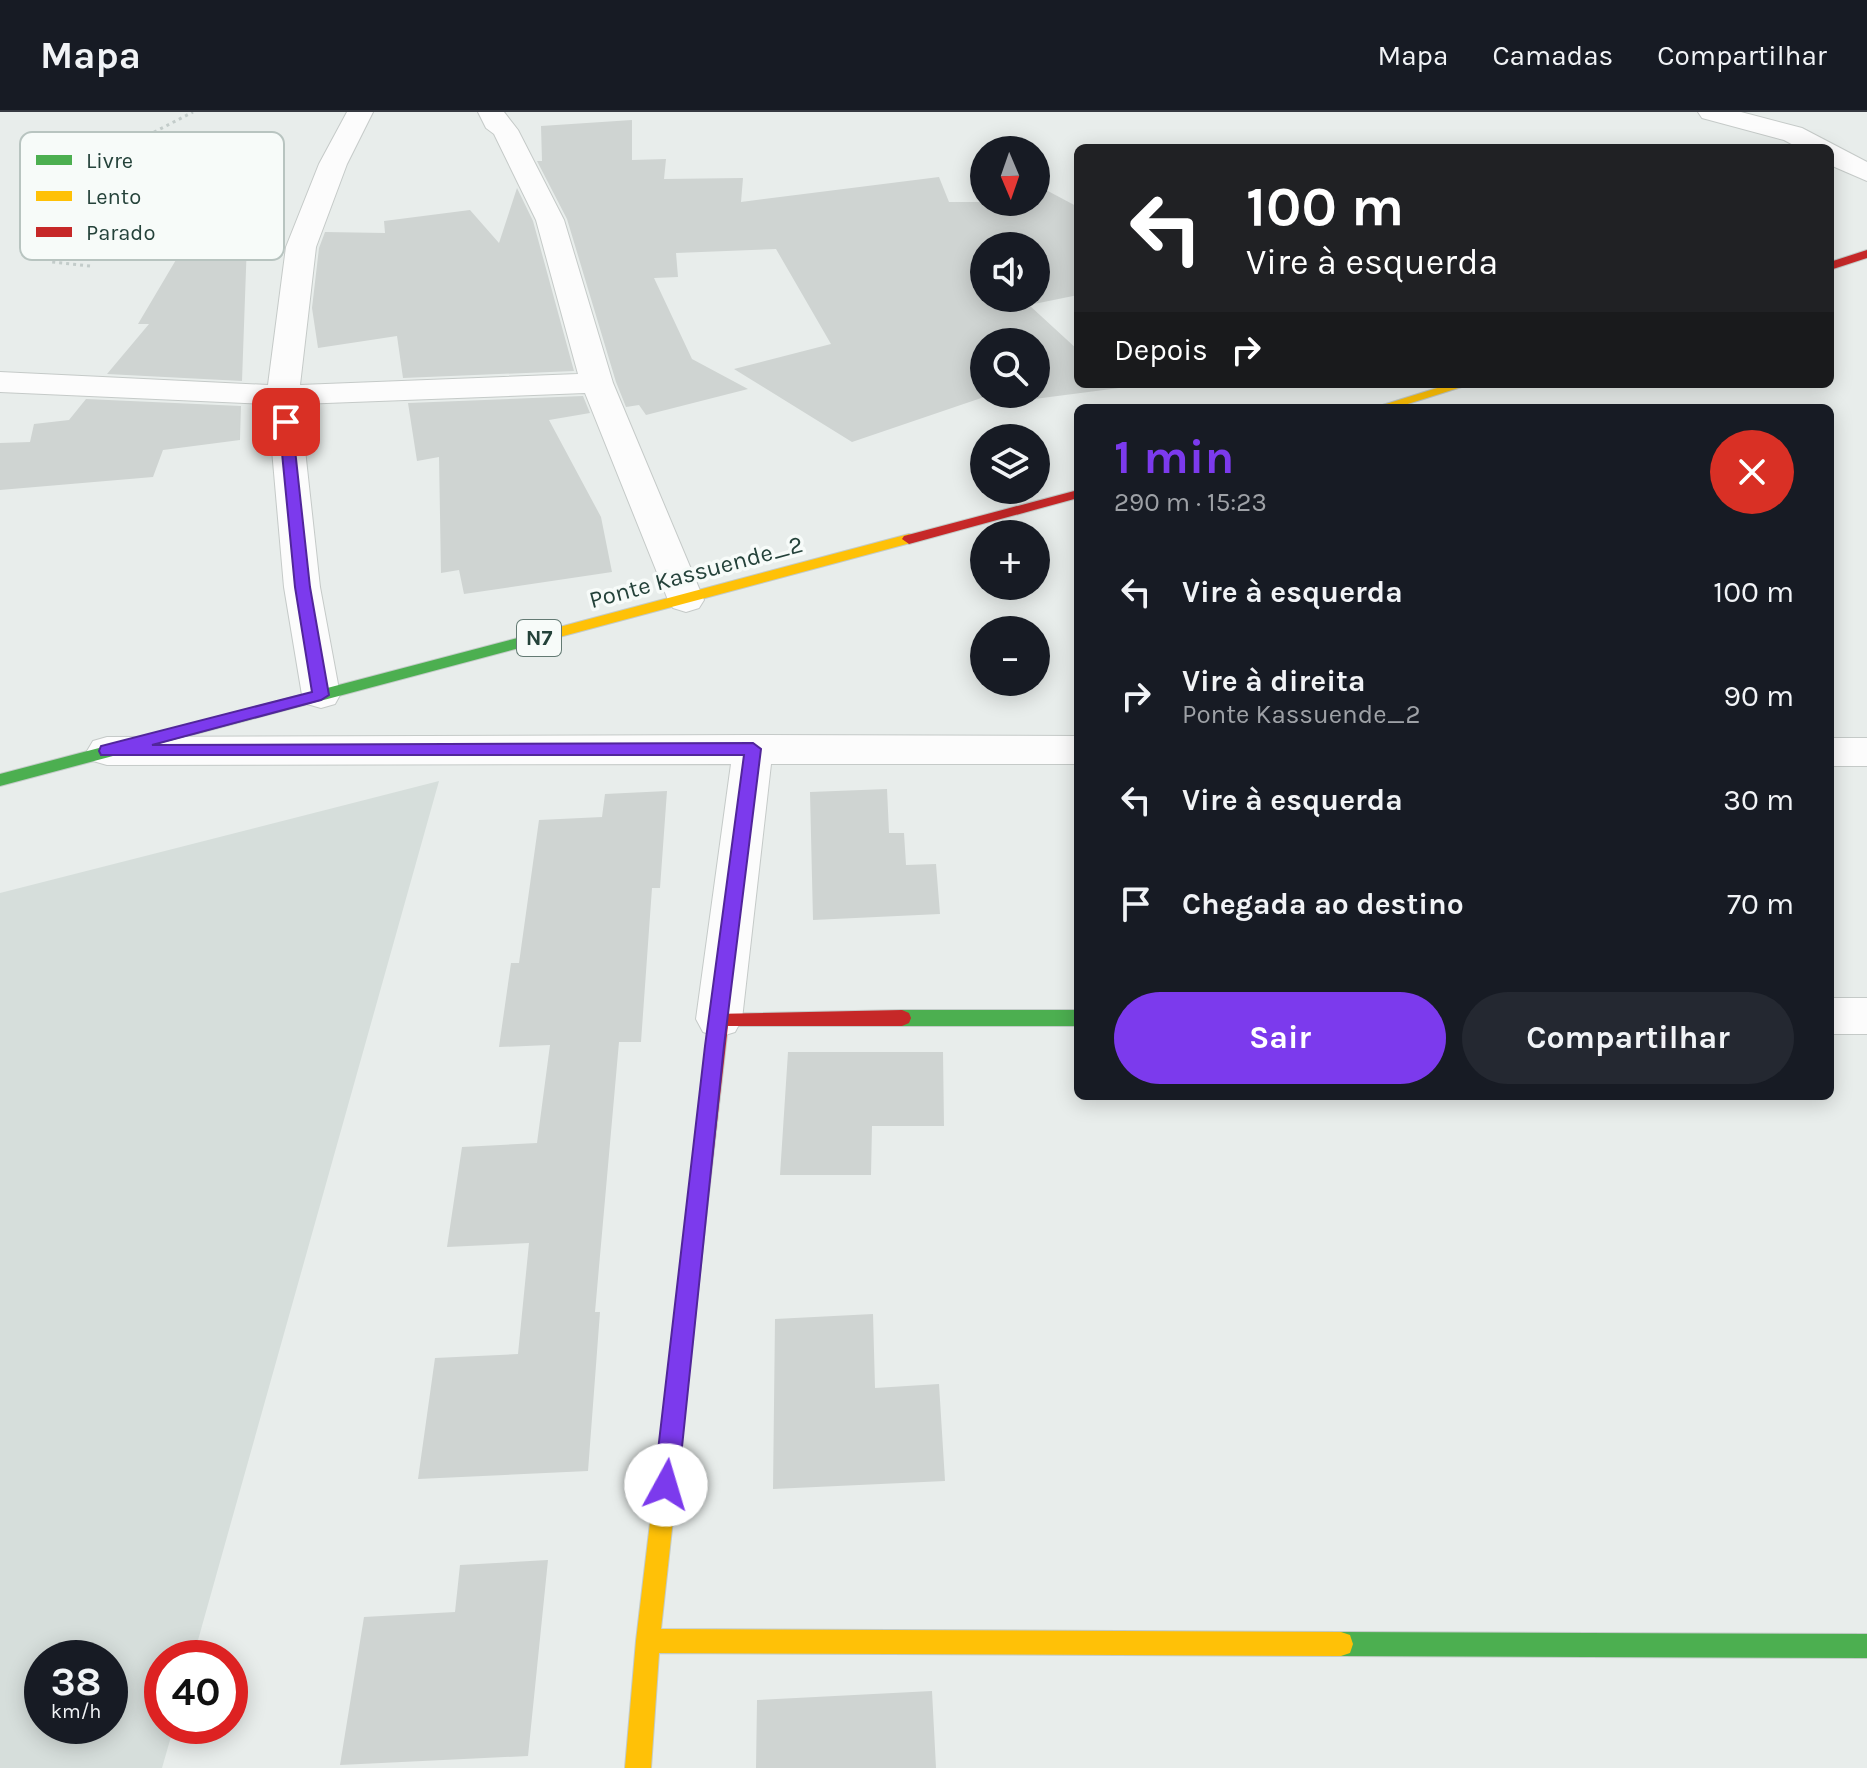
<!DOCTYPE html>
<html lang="pt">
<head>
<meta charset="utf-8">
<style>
	:root { --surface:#171b24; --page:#242831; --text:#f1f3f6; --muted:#9ea1a6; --line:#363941; --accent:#7c3aed }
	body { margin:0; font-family:Karla,sans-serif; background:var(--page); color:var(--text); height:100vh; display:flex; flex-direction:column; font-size:30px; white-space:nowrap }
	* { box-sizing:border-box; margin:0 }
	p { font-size:26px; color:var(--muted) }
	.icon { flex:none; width:44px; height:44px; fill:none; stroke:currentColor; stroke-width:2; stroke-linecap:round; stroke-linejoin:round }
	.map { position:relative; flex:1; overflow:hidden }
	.side { position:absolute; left:1074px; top:292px; width:760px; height:696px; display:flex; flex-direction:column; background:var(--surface); border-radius:12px; box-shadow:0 4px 20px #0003 }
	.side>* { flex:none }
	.top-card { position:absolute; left:1074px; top:32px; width:760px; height:244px; border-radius:12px; box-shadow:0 4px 20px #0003; background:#202124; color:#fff; overflow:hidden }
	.needle { width:52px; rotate:178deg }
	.buttons { position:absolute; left:970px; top:24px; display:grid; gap:16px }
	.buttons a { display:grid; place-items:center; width:80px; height:80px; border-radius:50%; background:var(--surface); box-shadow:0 4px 20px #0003; font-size:40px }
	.speed { position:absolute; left:24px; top:1528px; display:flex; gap:16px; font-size:40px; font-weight:700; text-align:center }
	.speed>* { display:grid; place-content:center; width:104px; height:104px; border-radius:50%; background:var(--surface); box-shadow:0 4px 20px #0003; line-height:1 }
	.speed small { font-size:20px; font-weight:400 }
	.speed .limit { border:12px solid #d22; background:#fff; color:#111 }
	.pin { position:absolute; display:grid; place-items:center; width:68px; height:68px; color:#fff; margin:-34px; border-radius:16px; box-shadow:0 4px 12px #0006 }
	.me { position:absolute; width:88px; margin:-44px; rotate:6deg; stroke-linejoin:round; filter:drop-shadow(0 0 6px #0008) }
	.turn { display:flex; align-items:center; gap:28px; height:168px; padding:0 40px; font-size:36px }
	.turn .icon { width:104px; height:104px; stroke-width:2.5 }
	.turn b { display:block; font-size:56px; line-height:68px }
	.then { display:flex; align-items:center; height:76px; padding:0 40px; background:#0003; gap:16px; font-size:30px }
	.round { display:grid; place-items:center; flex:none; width:84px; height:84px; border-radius:42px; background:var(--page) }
	.overview { display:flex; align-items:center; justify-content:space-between; height:136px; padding:0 40px }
	h1 { font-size:48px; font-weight:700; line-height:60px; color:var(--accent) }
	.button { display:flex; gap:16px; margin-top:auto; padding:16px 40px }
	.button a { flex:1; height:92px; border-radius:48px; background:var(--accent); color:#fff; font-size:32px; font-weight:700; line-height:92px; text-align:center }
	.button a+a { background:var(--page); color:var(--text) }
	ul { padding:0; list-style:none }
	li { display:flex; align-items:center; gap:24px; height:104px; padding:0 40px }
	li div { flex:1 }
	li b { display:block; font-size:30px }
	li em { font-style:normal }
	header { display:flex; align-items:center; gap:48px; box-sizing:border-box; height:112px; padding:0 40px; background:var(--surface); border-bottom:2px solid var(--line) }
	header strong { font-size:38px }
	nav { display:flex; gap:44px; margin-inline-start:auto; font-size:28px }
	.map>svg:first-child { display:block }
	.built { fill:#d6dedb; fill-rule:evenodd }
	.building { fill:#cfd4d2; fill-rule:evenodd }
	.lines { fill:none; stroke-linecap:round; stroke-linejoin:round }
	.street-casing { stroke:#c5cac8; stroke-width:2 }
	.fast-casing { stroke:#c3cbc8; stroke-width:2 }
	.slow-casing { stroke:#c3cbc8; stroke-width:2 }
	.jam-casing { stroke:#c3cbc8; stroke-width:2 }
	.path { stroke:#c3ccca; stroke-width:3; stroke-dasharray:3 4; stroke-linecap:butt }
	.street { fill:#fcfcfc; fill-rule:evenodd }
	.fast { fill:#4caf50; fill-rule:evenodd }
	.slow { fill:#ffc107; fill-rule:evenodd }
	.jam { fill:#c62828; fill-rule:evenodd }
	.route { fill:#7c3aed; stroke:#51269a; stroke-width:2 }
	.labels { text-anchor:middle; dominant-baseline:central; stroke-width:7; stroke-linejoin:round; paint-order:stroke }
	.shield { fill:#f7fbf9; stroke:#637a73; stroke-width:2 }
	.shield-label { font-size:22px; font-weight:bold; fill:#24423a }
	.street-label { font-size:24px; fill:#24423a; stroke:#f7fbf9 }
	.key { fill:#f7fbf9; stroke:#b8c4c0; stroke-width:2 }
	.key-label { font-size:22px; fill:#24423a }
</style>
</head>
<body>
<header>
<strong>Mapa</strong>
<nav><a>Mapa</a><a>Camadas</a><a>Compartilhar</a></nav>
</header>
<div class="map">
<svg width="1867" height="1656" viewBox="0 0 1867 1656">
	<rect width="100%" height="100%" fill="#e8edeb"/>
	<!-- built -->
	<path class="built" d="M439 669 193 1546H162V1614H174L162 1656H0V781ZM110 1546V1614H42V1546Z"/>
	<!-- building -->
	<path class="building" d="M632 8V48L666 47 664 67 743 66 741 90 939 65 949 90H1036V82L1046 78 1078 95V183L1029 193 1078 238V272H1115L1119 276 1019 289 1017 282H1036V230H984V282H993L852 330 734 257 831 232 776 137 676 141 678 165 654 166 692 247 748 277 646 303 639 293 626 295 616 270 567 107 537 49H542L541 14ZM984 134H1036V186H984Z
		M517 76 533 109 574 259 403 266 397 224 318 236 312 196 319 136 325 120 385 121 384 109 470 98 499 131Z
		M248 102 242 269 107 262 149 212H138L196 114Z
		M583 284 590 301 549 308 601 405 612 460 464 482 459 458 441 461 439 345 417 349 408 291Z
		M86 287 241 294 240 328 163 338 153 365 0 378V331L30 330 34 312 69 308Z
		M887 677 889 721H904L906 753 936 752 940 802 813 808 810 680Z
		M667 679 660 776H652L641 930H619L595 1200H600L588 1359 418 1367 435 1246 518 1242 529 1131 447 1135 462 1035 537 1031 550 933 499 935 511 851H519L539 708 602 705 605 682Z
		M788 940H943L944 1014H872L871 1063H780Z
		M873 1202 875 1276 939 1272 945 1369 773 1377 775 1207Z
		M548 1448 528 1644 340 1653 364 1505 455 1500 460 1453Z
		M932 1579 936 1656H756L757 1588Z"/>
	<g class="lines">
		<defs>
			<path id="street" d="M347 0H373L347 52 316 135 300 273 578 262 536 108 494 22 486 16 478 0H504L518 18 564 108 613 271 704 488 699 496 686 500 673 496 668 488 585 281 300 292 320 475 340 583 335 592 321 596 307 592 302 583 284 475 268 292 0 280V260L268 273 286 135 319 52Z
				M1698 0H1741L1802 16 1867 50V69L1830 53V36H1799L1784 28 1702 6Z
				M753 623 1078 624V652H771L742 907 735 920 719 925 703 920 696 907 731 652 107 653 93 649 87 639 93 629 107 625Z
				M1830 626H1867V654H1830Z
				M1830 886H1867V922H1830Z"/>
			<path id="fast" d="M552 517 557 518V526L0 674V662Z
				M902 898H1078V914H902L895 911 893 906 895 901Z
				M1341 1520 1867 1522V1546L1341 1544 1332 1541 1329 1532 1332 1523Z"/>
			<path id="slow" d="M1450 272H1471L1395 296H1373Z
				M909 422 914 424V430L552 527 544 522 552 517Z
				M695 1107 702 1110 705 1116 661 1517 1341 1520 1350 1523 1353 1532 1350 1541 1341 1544 659 1541 651 1656H625L636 1529 685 1116 688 1110Z"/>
			<path id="jam" d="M1867 138V146L1830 158V150Z
				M1078 378V386L909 432 902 427 904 424Z
				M902 898 909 901 911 906 909 911 902 914H728L705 1116 702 1122 695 1125 688 1122 685 1116 712 902Z"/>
		</defs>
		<!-- street casing -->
		<use href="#street" class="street-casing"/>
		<!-- fast casing -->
		<use href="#fast" class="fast-casing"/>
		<!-- slow casing -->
		<use href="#slow" class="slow-casing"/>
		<!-- jam casing -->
		<use href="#jam" class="jam-casing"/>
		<!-- path -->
		<path class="path" d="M90 154 52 150 31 118 46 90 79 59 193 0"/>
		<!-- street -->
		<use href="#street" class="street"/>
		<!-- fast -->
		<use href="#fast" class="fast"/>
		<!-- slow -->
		<use href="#slow" class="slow"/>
		<!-- jam -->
		<use href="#jam" class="jam"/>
	</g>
	<!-- route -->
	<path class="route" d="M286 306 292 310 310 475 329 583 321 588 152 633 753 631 761 637 724 934 678 1373 674 1381 666 1384 658 1381 654 1373 705 934 744 643H101L99 639 101 634 312 580 295 475 279 310Z"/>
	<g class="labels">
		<!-- shield labels -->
		<rect class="shield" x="517" y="508" width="44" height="36" rx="6"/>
		<g class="shield-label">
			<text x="539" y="526">N7</text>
		</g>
		<!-- street labels -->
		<g class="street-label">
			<text transform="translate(696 460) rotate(-15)">Ponte Kassuende_2</text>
		</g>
	</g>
	<!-- legend -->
	<rect x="20" y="20" width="264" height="128" rx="12" class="key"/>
	<rect x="36" y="43" width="36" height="10" fill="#4caf50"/>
	<rect x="36" y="79" width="36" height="10" fill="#ffc107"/>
	<rect x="36" y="115" width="36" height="10" fill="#c62828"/>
	<g class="key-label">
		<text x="86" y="56">Livre</text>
		<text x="86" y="92">Lento</text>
		<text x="86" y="128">Parado</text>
	</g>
</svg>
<div class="buttons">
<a><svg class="needle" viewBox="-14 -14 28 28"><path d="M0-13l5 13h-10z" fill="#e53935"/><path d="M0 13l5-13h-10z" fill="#9ea1a6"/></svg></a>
<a><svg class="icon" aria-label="sound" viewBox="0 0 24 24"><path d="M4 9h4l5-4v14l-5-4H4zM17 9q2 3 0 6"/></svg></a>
<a><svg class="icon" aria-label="search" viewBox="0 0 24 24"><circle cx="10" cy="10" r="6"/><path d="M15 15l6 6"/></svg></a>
<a><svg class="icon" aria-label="layers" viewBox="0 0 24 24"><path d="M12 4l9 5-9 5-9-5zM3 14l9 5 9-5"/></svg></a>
<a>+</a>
<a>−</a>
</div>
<div class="speed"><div>38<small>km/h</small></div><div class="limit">40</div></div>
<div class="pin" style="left:286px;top:310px;background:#d93025"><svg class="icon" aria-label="arrive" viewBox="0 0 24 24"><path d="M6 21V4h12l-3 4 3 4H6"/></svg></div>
<svg class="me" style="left:666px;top:1373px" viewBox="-20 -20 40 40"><circle r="19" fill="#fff"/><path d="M0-13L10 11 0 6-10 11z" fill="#7c3aed"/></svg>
<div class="top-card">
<div class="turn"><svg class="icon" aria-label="left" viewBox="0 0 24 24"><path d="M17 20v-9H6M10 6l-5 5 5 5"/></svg><div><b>100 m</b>Vire à esquerda</div></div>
<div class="then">Depois<svg class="icon" aria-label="right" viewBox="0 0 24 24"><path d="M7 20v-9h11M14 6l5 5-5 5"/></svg></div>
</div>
<section class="side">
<div class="overview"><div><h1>1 min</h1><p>290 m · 15:23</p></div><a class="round" style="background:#d93025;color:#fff"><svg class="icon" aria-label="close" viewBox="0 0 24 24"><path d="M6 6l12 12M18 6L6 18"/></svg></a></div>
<ul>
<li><svg class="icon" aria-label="left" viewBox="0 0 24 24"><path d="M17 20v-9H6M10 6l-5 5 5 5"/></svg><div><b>Vire à esquerda</b></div><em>100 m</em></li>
<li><svg class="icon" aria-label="right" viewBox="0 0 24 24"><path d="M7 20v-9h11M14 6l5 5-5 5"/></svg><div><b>Vire à direita</b><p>Ponte Kassuende_2</p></div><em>90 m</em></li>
<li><svg class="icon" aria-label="left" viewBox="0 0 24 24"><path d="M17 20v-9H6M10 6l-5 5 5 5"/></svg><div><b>Vire à esquerda</b></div><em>30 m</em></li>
<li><svg class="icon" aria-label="arrive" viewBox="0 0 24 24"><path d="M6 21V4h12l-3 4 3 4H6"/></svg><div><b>Chegada ao destino</b></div><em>70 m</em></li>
</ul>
<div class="button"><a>Sair</a><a>Compartilhar</a></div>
</section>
</div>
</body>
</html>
